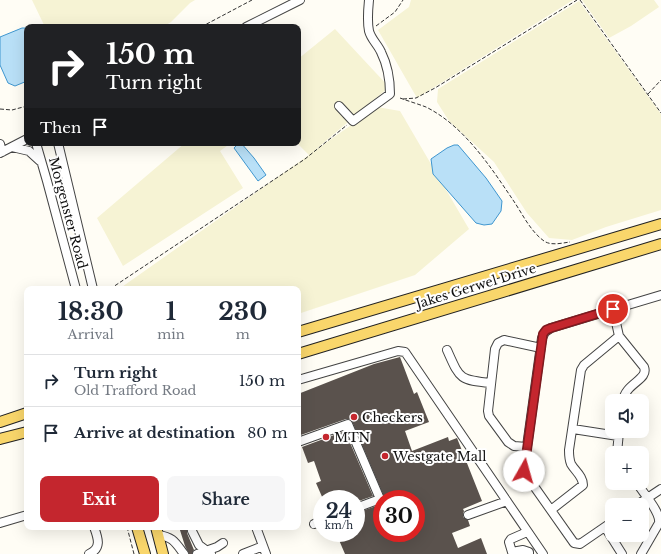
<!DOCTYPE html>
<html lang="en">
<head>
<meta charset="utf-8">
<style>
	:root { --surface:#fff; --page:#f6f6f7; --text:#1f2937; --muted:#747a83; --line:#e0e1e3; --accent:#c4262e }
	body { margin:0; font-family:"Libre Baskerville",serif; background:var(--page); color:var(--text); height:100vh; display:flex; flex-direction:column; font-size:15px; white-space:nowrap }
	* { box-sizing:border-box; margin:0 }
	p { font-size:13px; color:var(--muted) }
	.icon { flex:none; width:22px; height:22px; fill:none; stroke:currentColor; stroke-width:2; stroke-linecap:round; stroke-linejoin:round }
	.map { position:relative; flex:1; overflow:hidden }
	.side { position:absolute; left:24px; top:286px; width:277px; height:244px; display:flex; flex-direction:column; background:var(--surface); border-radius:8px; box-shadow:0 4px 16px #0002 }
	.side>* { flex:none }
	.top-card { position:absolute; left:24px; top:24px; width:277px; height:122px; border-radius:8px; box-shadow:0 4px 16px #0002; background:#202124; color:#fff; overflow:hidden }
	.fabs { position:absolute; left:605px; top:394px; display:grid; gap:8px }
	.fabs a { display:grid; place-items:center; width:44px; height:44px; border-radius:8px; background:var(--surface); box-shadow:0 4px 16px #0002; font-size:20px }
	.speed { position:absolute; left:313px; top:490px; display:flex; gap:8px; font-size:20px; font-weight:700; text-align:center }
	.speed>* { display:grid; place-content:center; width:52px; height:52px; border-radius:50%; background:var(--surface); box-shadow:0 4px 16px #0002; line-height:1 }
	.speed small { font-size:10px; font-weight:400 }
	.speed .limit { border:6px solid #d22; background:#fff; color:#111 }
	.pin { position:absolute; display:grid; place-items:center; width:34px; height:34px; color:#fff; margin:-17px; border:2px solid #fff; border-radius:50%; box-shadow:0 1px 4px #0007 }
	.me { position:absolute; width:44px; margin:-22px; rotate:7deg; stroke-linejoin:round; filter:drop-shadow(0 0 3px #0008) }
	.turn { display:flex; align-items:center; gap:14px; height:84px; padding:0 16px; font-size:18px }
	.turn .icon { width:52px; height:52px; stroke-width:2.5 }
	.turn b { display:block; font-size:28px; line-height:34px }
	.then { display:flex; align-items:center; height:38px; padding:0 16px; background:#0003; gap:8px; font-size:15px }
	.eta { display:flex; justify-content:space-evenly; align-items:center; height:68px; text-align:center }
	.eta b { font-size:24px; font-weight:700; line-height:28px }
	.cta { display:flex; gap:8px; margin-top:auto; padding:8px 16px }
	.cta a { flex:1; height:46px; border-radius:8px; background:var(--accent); color:#fff; font-size:16px; font-weight:700; line-height:46px; text-align:center }
	.cta a+a { background:var(--page); color:var(--text) }
	ul { padding:0; list-style:none }
	li { display:flex; align-items:center; gap:12px; height:52px; padding:0 16px; border-top:1px solid var(--line) }
	li div { flex:1 }
	li b { display:block; font-size:15px }
	li em { font-style:normal }
	.map>svg:first-child { display:block }
	.farmland { fill:#f6f3d4 }
	.water { fill:#b9e0f7; stroke:#3f96cf }
	.building { fill:#5a524d }
	.lines { fill:none; stroke-linecap:round; stroke-linejoin:round }
	.minor-casing { stroke:#444; stroke-width:10 }
	.major-casing { stroke:#222; stroke-width:12 }
	.path { stroke:#333; stroke-width:1; stroke-dasharray:4 2; stroke-linecap:butt }
	.minor { stroke:#fff; stroke-width:8 }
	.major { stroke:#f9d66b; stroke-width:10 }
	.route-casing { stroke:#7f191e; stroke-width:10 }
	.route { stroke:#c4262e; stroke-width:7 }
	.poi-dot { fill:#c4262e; stroke:#fff; stroke-width:1.5 }
	.labels { text-anchor:middle; dominant-baseline:central; stroke-width:4; stroke-linejoin:round; paint-order:stroke }
	.street-label { font-size:13px; fill:#111; stroke:#fff }
	.poi-label { font-size:13px; fill:#111; stroke:#fff; text-anchor:start }
</style>
</head>
<body>
<div class="map">
<svg width="661" height="554" viewBox="0 0 661 554">
	<rect width="100%" height="100%" fill="#fffdf5"/>
	<!-- farmland -->
	<path class="farmland" d="M32 0H195L190 3 171 22 163 27H45Z
		M411 0H573L417 98 378 30 409 7Z
		M582 0H654L659 7 631 26 609 38Z
		M579 1 661 114V210L606 227 572 240 549 238 527 213 494 162 449 121 437 102 438 89Z
		M335 29 389 87 314 151 377 107 400 111 469 229 415 275 298 314V289H119L309 155 297 143 298 59Z
		M185 143H231L220 151 243 188 123 266 97 218Z"/>
	<!-- water -->
	<path class="water" d="M22 28H27V81L15 86 8 83 0 65V37Z
		M241 143 254 158 266 175 258 181 234 148 237 145Z
		M454 145H458L486 178 502 201 501 211 492 224 484 225 476 223 433 174 431 159 447 148Z"/>
	<!-- building -->
	<path class="building" d="M400 357 414 394 417 392 429 422 405 431 412 451 448 437 449 441 457 438 482 501 463 509 464 511 463 514V517L468 520 470 526 452 533 458 548 481 538 487 554H345L336 533H356V513L382 504V533H416V499H385L351 419H346L298 436V394L374 364Z
		M345 431 373 496 356 502V499H323L316 483 321 481 314 461 308 463 302 447Z
		M179 527H187V533L194 550 192 554H189L185 546Z"/>
	<g class="lines">
		<defs>
			<path id="minor" d="M246 27 300 0
				M339 106 353 121 390 94C390 81 387 64 381 52 378 45 371 39 369 31 367 21 368 10 369 0
				M36 143 47 181 76 289
				M58 143 93 289
				M0 144 2 152
				M12 147 29 151 40 161
				M0 153 27 139
				M613 309 619 336 644 367C649 380 625 383 623 401
				M447 350C460 379 459 380 491 383
				M298 380 398 351 405 352 543 554
				M573 429 618 436
				M298 442 348 424 380 499 356 508
				M527 447 514 446 508 442 489 416 488 411 495 349 498 343 504 340 541 348
				M617 453 619 432
				M637 483C643 493 661 512 659 523L641 554
				M637 505 661 489
				M551 510 583 485C583 476 575 471 571 464 569 459 569 455 569 450L581 370 584 365 619 336
				M468 515 507 501
				M612 522 580 544 574 543 524 472V468L542 338 545 332 551 328 661 295
				M0 523 27 515
				M314 524 322 521
				M256 527 266 554
				M605 527 622 554
				M192 531 199 545 211 554
				M527 532 511 539 509 542 512 552 523 550 529 552V554
				M158 535C173 537 175 542 184 554
				M89 554C102 548 98 538 94 527
				M197 554 217 547 223 543
				M243 554 263 546"/>
			<path id="major" d="M298 332 661 224
				M298 354 661 244
				M0 422 27 413
				M0 439 27 432
				M137 527 145 554
				M156 527 163 554"/>
		</defs>
		<!-- minor casing -->
		<use href="#minor" class="minor-casing"/>
		<!-- major casing -->
		<use href="#major" class="major-casing"/>
		<!-- path -->
		<path class="path" d="M580 0 661 113
			M376 26 395 12 403 0
			M201 27 252 0
			M648 94 661 80
			M400 98C408 101 418 104 426 107 464 126 490 166 513 200 522 213 530 231 544 241 551 246 562 243 570 242
			M403 99 416 98 435 88 577 0
			M0 109 12 110 27 106
			M110 289 305 159 347 125
			M127 527 134 554"/>
		<!-- minor -->
		<use href="#minor" class="minor"/>
		<!-- major -->
		<use href="#major" class="major"/>
	</g>
	<g class="lines">
		<defs>
			<path id="route" d="M524 471 543 334 546 330 551 328 613 309"/>
		</defs>
		<!-- route casing -->
		<use href="#route" class="route-casing"/>
		<!-- route -->
		<use href="#route" class="route"/>
	</g>
	<!-- markers -->
	<g class="poi-dot">
		<circle cx="354" cy="417" r="4"/>
		<circle cx="326" cy="437" r="4"/>
		<circle cx="385" cy="456" r="4"/>
	</g>
	<g class="labels">
		<!-- street labels -->
		<g class="street-label">
			<text transform="translate(68 213) rotate(75)">Morgenster Road</text>
			<text transform="translate(476 286) rotate(-17)">Jakes Gerwel Drive</text>
		</g>
		<!-- poi labels -->
		<g class="poi-label">
			<text x="362" y="417">Checkers</text>
			<text x="334" y="437">MTN</text>
			<text x="393" y="456">Westgate Mall</text>
		</g>
	</g>
</svg>
<div class="fabs">
<a><svg class="icon" aria-label="sound" viewBox="0 0 24 24"><path d="M4 9h4l5-4v14l-5-4H4zM17 9q2 3 0 6"/></svg></a>
<a>+</a>
<a>−</a>
</div>
<div class="speed"><div>24<small>km/h</small></div><div class="limit">30</div></div>
<div class="pin" style="left:613px;top:309px;background:#d93025"><svg class="icon" aria-label="arrive" viewBox="0 0 24 24"><path d="M6 21V4h12l-3 4 3 4H6"/></svg></div>
<svg class="me" style="left:524px;top:471px" viewBox="-20 -20 40 40"><circle r="19" fill="#fff"/><path d="M0-13L10 11 0 6-10 11z" fill="#c4262e"/></svg>
<div class="top-card">
<div class="turn"><svg class="icon" aria-label="right" viewBox="0 0 24 24"><path d="M7 20v-9h11M14 6l5 5-5 5"/></svg><div><b>150 m</b>Turn right</div></div>
<div class="then">Then<svg class="icon" aria-label="arrive" viewBox="0 0 24 24"><path d="M6 21V4h12l-3 4 3 4H6"/></svg></div>
</div>
<section class="side">
<div class="eta">
<div><b>18:30</b><p>Arrival</p></div>
<div><b>1</b><p>min</p></div>
<div><b>230</b><p>m</p></div>
</div>
<ul>
<li><svg class="icon" aria-label="right" viewBox="0 0 24 24"><path d="M7 20v-9h11M14 6l5 5-5 5"/></svg><div><b>Turn right</b><p>Old Trafford Road</p></div><em>150 m</em></li>
<li><svg class="icon" aria-label="arrive" viewBox="0 0 24 24"><path d="M6 21V4h12l-3 4 3 4H6"/></svg><div><b>Arrive at destination</b></div><em>80 m</em></li>
</ul>
<div class="cta"><a>Exit</a><a>Share</a></div>
</section>
</div>
</body>
</html>
